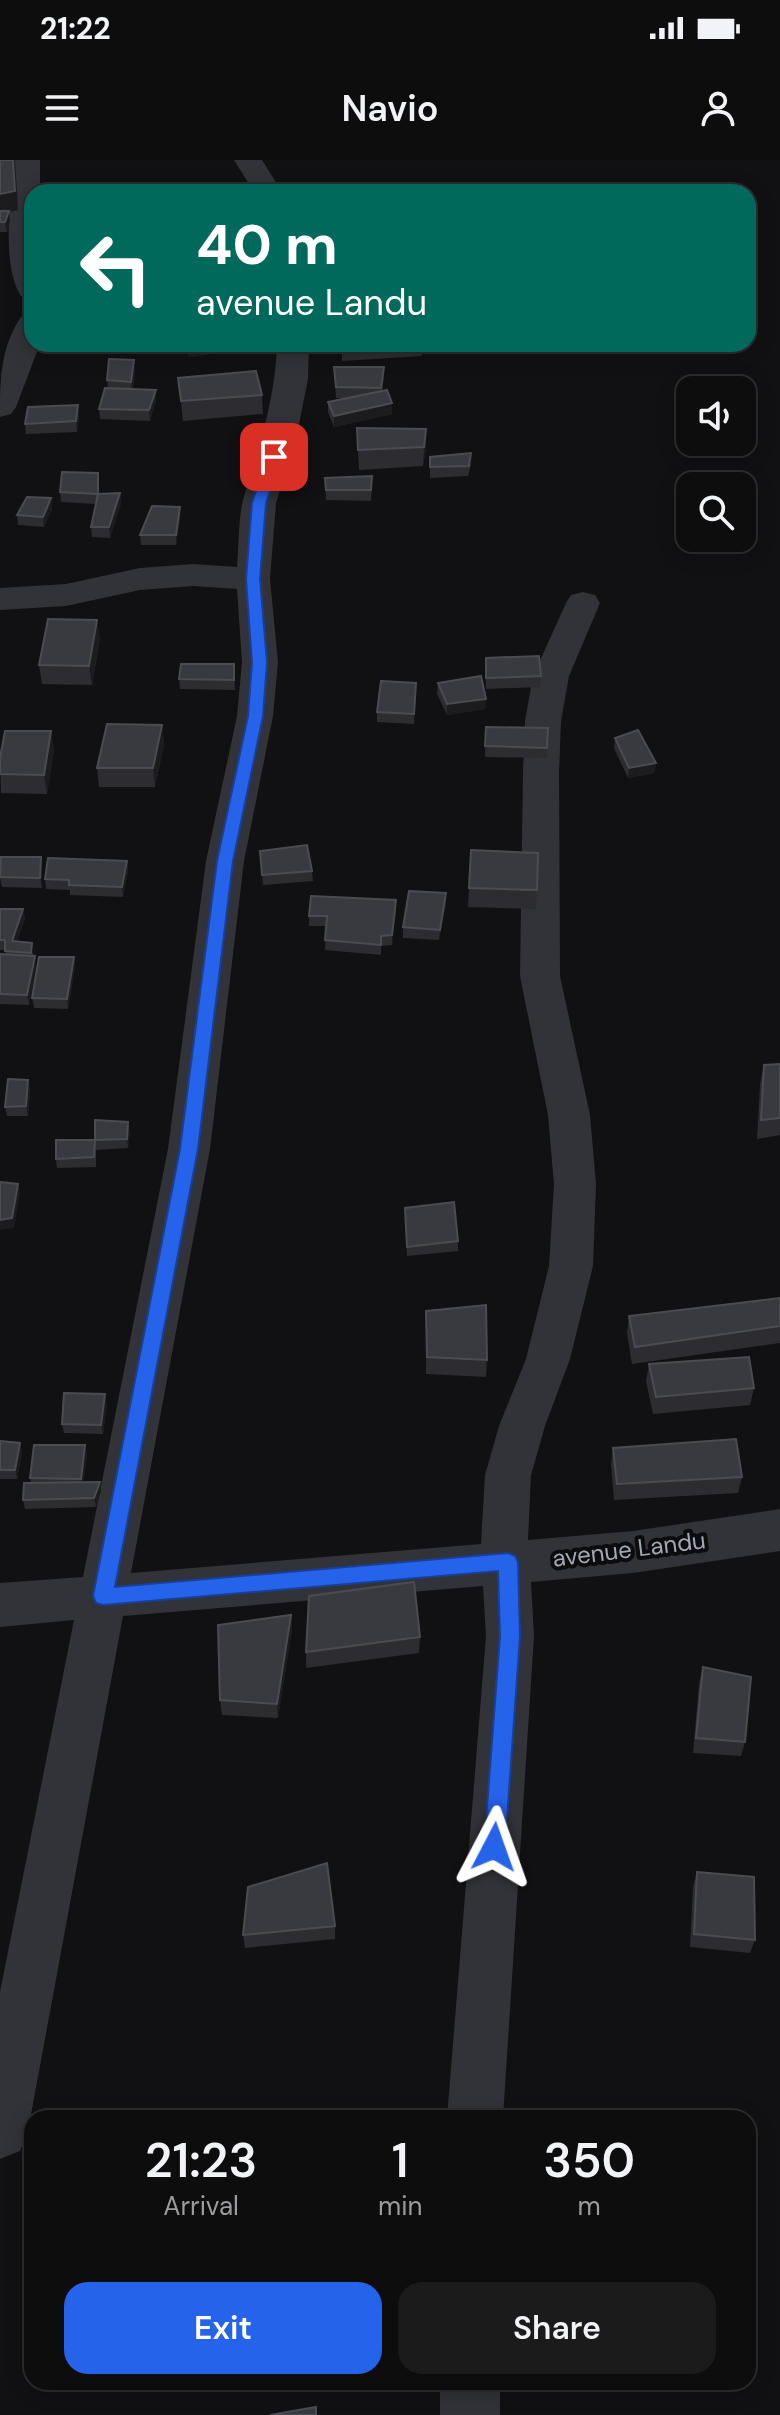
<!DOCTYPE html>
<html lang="en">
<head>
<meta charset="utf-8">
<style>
	:root { --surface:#0d0d0e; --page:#1b1b1c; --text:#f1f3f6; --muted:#9a9c9e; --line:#2d2d2e; --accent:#2563eb }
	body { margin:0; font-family:"DM Sans",sans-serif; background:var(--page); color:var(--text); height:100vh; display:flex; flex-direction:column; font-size:30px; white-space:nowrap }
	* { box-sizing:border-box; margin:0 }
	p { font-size:26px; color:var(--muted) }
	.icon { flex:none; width:44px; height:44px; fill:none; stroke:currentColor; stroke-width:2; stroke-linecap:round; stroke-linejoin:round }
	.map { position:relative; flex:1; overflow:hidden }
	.sheet { position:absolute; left:24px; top:1950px; width:732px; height:280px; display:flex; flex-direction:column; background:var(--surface); border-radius:24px; box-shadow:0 4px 20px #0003,0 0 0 2px var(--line) }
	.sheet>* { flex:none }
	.guide { position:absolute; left:24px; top:24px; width:732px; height:168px; border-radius:24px; box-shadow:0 4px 20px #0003,0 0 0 2px var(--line); background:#00695c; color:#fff; overflow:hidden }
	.fabs { position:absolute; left:676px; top:216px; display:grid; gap:16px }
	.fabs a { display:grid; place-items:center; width:80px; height:80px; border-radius:16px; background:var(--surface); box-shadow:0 4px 20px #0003,0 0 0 2px var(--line); font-size:40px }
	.pin { position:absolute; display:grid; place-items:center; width:68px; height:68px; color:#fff; margin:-34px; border-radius:16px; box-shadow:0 4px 12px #0006 }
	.me { position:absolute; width:88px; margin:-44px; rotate:4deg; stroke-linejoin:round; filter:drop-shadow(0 0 6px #0008) }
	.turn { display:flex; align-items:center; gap:28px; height:168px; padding:0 40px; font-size:36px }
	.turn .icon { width:104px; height:104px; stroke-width:2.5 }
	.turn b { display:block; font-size:56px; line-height:68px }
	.eta { display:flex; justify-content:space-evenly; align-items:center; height:136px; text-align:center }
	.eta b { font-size:48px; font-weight:600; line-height:56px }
	.cta { display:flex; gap:16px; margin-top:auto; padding:16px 40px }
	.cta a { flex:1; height:92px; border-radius:24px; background:var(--accent); color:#fff; font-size:32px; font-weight:600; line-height:92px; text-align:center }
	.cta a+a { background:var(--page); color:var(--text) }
	.status { display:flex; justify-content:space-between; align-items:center; height:56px; padding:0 40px; background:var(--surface); direction:ltr }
	.status svg { height:22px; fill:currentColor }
	header { display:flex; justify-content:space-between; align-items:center; height:104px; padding:0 40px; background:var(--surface); font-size:36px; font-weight:600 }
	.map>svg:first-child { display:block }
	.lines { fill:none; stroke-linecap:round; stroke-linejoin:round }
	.minor { fill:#323338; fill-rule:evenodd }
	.wall { fill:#2d2d31 }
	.shaded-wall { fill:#1c1c1f }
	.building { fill:#393a3f; stroke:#4a4c52; stroke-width:2 }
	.route { fill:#2563eb; stroke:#184099; stroke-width:2 }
	.labels { text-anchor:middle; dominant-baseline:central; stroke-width:8; stroke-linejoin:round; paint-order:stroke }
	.street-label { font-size:24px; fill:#a1a8b5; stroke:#0c0c0e }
</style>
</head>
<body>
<div class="status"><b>21:22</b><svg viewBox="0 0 49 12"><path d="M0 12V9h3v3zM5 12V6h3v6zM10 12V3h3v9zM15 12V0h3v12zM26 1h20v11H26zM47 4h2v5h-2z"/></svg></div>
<header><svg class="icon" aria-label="menu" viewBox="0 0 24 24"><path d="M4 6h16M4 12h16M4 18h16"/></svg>Navio<svg class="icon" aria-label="person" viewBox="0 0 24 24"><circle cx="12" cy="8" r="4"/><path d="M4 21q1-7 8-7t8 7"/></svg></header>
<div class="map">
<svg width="780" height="2255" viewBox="0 0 780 2255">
	<rect width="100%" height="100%" fill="#111113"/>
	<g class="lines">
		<!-- minor -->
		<path class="minor" d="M12 0H40V32H32V139L21 136C1 106 11 36 12 0Z
			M234 0H262L282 32H254Z
			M32 155V184H40L16 247 11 254 0 257C0 221 0 188 21 157Z
			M277 184H309L308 219 297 274 276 343 270 419 278 502 273 556 244 701 210 989 131 1413 481 1384 485 1315 499 1266 526 1199 549 1106 554 1024 548 955 520 816 523 613 525 561 533 516 566 443 571 435 583 432 595 435 600 443 569 516 561 561 559 613 560 816 590 955 596 1024 593 1106 570 1199 545 1266 531 1315 528 1380 633 1371 780 1349V1391L633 1413 531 1422 534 1476 503 1958H447L486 1476 483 1426 123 1456 28 1971 20 1991 0 1999V1832L74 1460 0 1467V1423L83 1417 168 989 206 701 237 556 242 502 237 429 193 426 140 430 66 446 0 450V428L66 424 140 408 193 404 237 407C239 385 238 361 243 340 259 284 275 243 277 184Z
			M440 2222H500V2255H440Z"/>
	</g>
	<!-- wall -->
	<path class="wall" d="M0 0H15L18 50 9 52 10 61 7 72H0Z
		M185 184H248L249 189 189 197Z
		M342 184H423L422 196 342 201Z
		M334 207 384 217 382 231 392 254 334 267 328 252V242L349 238H336Z
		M135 211 133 229 156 230V240L150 261 100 259 99 249 108 228 107 220Z
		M178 218 262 235 263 254 183 261Z
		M79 256 77 272 26 274 25 264Z
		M357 268 426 269V288L423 306 359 310Z
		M430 297 471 304 468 316 430 318Z
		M325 318 372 327 371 341 326 340Z
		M99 324V334L120 333 121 343 110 378 92 377 91 367 96 344 61 342 60 332Z
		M51 338 52 349 44 367 18 365 17 355Z
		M180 357 176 385H141L140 375Z
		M97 460 100 479 92 525 42 524 39 505Z
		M486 498 541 516 540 527 486 529Z
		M234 504 235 530 180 529 179 519Z
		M416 523 414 564 377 562V552Z
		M438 523 486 539 485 549 447 555 437 534Z
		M162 565 164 584 155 627H99L97 608Z
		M486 567 548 568 547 598 485 597Z
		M51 571 54 590 47 634 1 633 0 598Z
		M615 578 656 603 654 613 628 618 614 588Z
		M471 690 537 730 536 749 468 747Z
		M260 691 312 711 313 721 263 725Z
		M1 697H41L42 707V728L2 727 0 718Z
		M127 701 128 711 123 737 70 735V730L46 729 45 719Z
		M446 733V743L439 780 403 778V767Z
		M0 749H23L25 759 17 781 33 793 36 806 29 845 0 844V794H6L5 790H0Z
		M396 750 392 785 381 786V795L325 790 326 766H309V756Z
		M74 797 75 807 68 849 34 848 32 838Z
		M780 904V975L757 979 760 924 764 905Z
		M28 920 30 930 28 956H7L5 947Z
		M130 972 128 988 96 990V1007L57 1008 56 999 95 980Z
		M405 1057 458 1081V1091L407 1096Z
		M780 1138V1183L632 1204 627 1173 629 1156Z
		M426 1169 487 1200 486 1217 426 1214Z
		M649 1204 754 1228 750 1245 653 1254 646 1221Z
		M107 1243 103 1274 64 1273 62 1264Z
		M0 1281 20 1283 22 1292 17 1319H0Z
		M85 1285 87 1294 83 1322H100L101 1331 96 1347 25 1349 23 1340 31 1323 30 1318Z
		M613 1288 742 1317 738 1333 614 1340 611 1305Z
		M291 1455 292 1470 278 1558 222 1555 220 1540Z
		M420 1477 419 1493 306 1508V1492Z
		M703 1507 745 1582 741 1596 693 1593 699 1523Z
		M697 1712 755 1780 750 1793 690 1787 693 1726Z
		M335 1766V1779L245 1788 243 1775Z"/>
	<!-- shaded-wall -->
	<path class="shaded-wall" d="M13 0H15L18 50 9 52 10 61 7 72 5 62 0 53V34Z
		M188 184H248L249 189 189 197Z
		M134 200 135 211 132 232 131 222Z
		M156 230V240L150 261 149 250Z
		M392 243V254L334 267V256Z
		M78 245 79 256 77 272 76 261Z
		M426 269V288L423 306 424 287Z
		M120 333 121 343 110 378 109 367Z
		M51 338 52 349 44 367 43 357Z
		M180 347V357L176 385V375Z
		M97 460 100 479 92 525 89 506Z
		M486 539 485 549 447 555V544Z
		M162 565 164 584 155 627 153 608Z
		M51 571 54 590 47 634 44 615Z
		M656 603 654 613 628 618 629 608Z
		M41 697 42 707V728L40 718Z
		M127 701 128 711 123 737 122 727Z
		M446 733V743L439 780 440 770Z
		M396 740V750L392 785V775Z
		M23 749 25 759 14 791 12 781Z
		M35 796 36 806 29 845 27 835Z
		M74 797 75 807 68 849 67 839Z
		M28 920 30 930 28 956 26 946Z
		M128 962 130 972 128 988 127 979Z
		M18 1024 20 1033 14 1068 0 1070V1060Z
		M105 1234 107 1243 103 1274 101 1265Z
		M20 1283 22 1292 17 1319 15 1310Z
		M85 1285 87 1294 83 1327 81 1319Z
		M100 1322 101 1331 96 1347 94 1338Z
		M291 1455 292 1470 278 1558 277 1544Z"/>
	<!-- building -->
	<path class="building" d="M0 0H13L15 31 0 34Z
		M0 51H9L5 62H0Z
		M109 199 134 200 131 222 107 220Z
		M334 207H384L381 228 336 227Z
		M256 211 262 235 181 241 178 218Z
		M105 228 156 230 149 250 99 249Z
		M387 230 392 243 334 256 328 242Z
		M78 245 76 261 25 264 28 247Z
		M357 268 426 269 424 287 358 290Z
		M471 293 469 306 430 307V297Z
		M62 312 98 313V334L60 332Z
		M372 316 371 330H326L325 318Z
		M120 333 109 367H91L98 334Z
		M27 337 51 338 43 357 17 355Z
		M152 346 180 347 176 375H140Z
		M48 459 97 460 89 506 39 505Z
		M539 496 541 516 486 518V498Z
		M181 504H234V520L179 519Z
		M481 516 486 539 447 544 438 523Z
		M381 521 416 523 414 554 377 552Z
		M107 564 162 565 153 608H97Z
		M486 567 548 568 547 588 485 586Z
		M638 570 656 603 629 608 615 578Z
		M5 571H51L44 615 0 614V598Z
		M307 685 312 711 262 715 260 691Z
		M471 690 538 693 537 730 469 728Z
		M1 697H41L40 718 0 717Z
		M48 698 127 701 122 727 69 725V720L45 719Z
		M409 731 446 733 440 770 403 767Z
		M311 736 396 740 392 775 381 776V785L325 780 327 756H309Z
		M0 749H23L12 781 32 783 31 793 5 791V780H0Z
		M0 794 35 796 27 835 0 834Z
		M39 797H74L67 839 32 838Z
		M780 904V958L761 960 764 905Z
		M8 919 28 920 26 946 5 947Z
		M95 960 128 962 127 979 95 980Z
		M56 980H95L94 997 56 999Z
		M0 1022 18 1024 12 1058 0 1060Z
		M454 1042 458 1081 407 1087 405 1048Z
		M780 1138V1166L635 1187 629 1156Z
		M486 1145 487 1200 427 1197 426 1151Z
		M749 1197 754 1228 656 1237 649 1204Z
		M64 1233 105 1234 101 1265 62 1264Z
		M736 1279 742 1317 617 1324 613 1288Z
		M0 1281 20 1283 15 1310H0Z
		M34 1285H85L81 1319 30 1318Z
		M100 1322 94 1338 23 1340 24 1323Z
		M414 1422 420 1477 306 1492 309 1436Z
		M291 1455 277 1544 220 1540 218 1465Z
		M703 1507 751 1517 745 1582 696 1578Z
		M327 1703 335 1766 243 1775 248 1727Z
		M697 1712 754 1717 755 1780 694 1774Z
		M748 2012H752L750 2105H748Z
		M316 2247V2255H270Z"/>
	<!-- route -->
	<path class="route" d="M274 293 281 297 266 343 260 419 267 502 263 556 233 701 198 989 115 1427 508 1393 515 1396 518 1402 520 1476 505 1687 502 1694 494 1697 487 1694 484 1687 500 1476 498 1411 103 1445 96 1443 93 1436 180 989 217 701 248 556 252 502 246 419 252 343 267 297Z"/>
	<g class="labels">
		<!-- street labels -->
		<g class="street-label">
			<text transform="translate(629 1389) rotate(-7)">avenue Landu</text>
		</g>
	</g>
</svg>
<div class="fabs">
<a><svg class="icon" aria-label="sound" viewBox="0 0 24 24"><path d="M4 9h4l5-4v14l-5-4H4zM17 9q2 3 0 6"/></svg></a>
<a><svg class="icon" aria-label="search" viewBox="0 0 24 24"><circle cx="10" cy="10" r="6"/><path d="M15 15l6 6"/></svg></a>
</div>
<div class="pin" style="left:274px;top:297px;background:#d93025"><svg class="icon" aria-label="arrive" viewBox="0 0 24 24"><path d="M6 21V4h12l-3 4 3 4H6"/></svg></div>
<svg class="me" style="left:494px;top:1687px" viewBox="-20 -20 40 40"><path d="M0-17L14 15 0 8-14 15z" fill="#2563eb" stroke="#fff" stroke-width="4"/></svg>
<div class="guide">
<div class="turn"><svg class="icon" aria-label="left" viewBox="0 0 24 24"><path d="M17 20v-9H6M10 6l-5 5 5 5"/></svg><div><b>40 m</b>avenue Landu</div></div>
</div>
<section class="sheet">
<div class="eta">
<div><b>21:23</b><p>Arrival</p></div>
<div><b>1</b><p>min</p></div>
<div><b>350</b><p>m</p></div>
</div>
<div class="cta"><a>Exit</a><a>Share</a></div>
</section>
</div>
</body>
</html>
